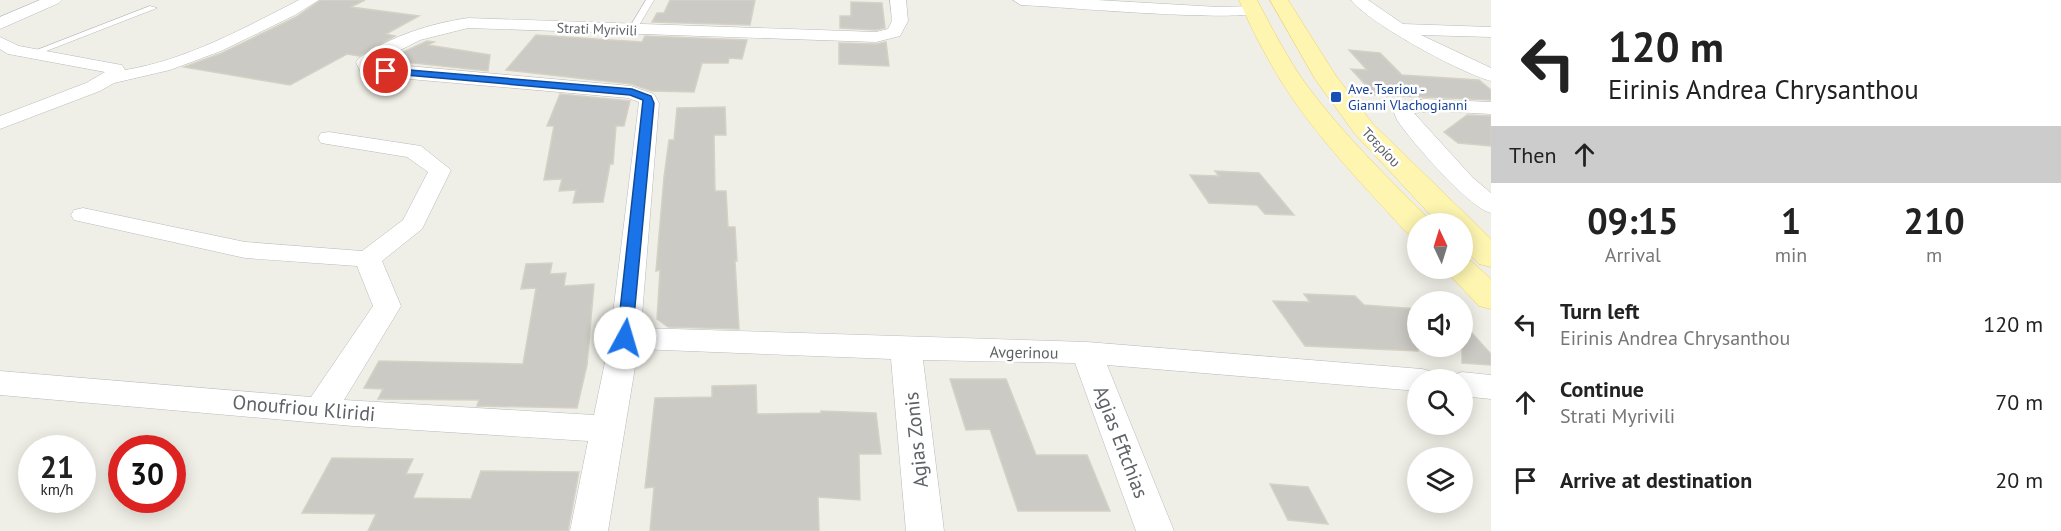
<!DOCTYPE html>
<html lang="en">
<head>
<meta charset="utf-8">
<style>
	:root { --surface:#fff; --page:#f2f2f2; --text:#222; --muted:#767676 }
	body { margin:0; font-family:"PT Sans",sans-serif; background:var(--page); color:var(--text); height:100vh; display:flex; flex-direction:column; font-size:22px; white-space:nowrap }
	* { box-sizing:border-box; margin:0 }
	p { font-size:20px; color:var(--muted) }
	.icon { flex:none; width:33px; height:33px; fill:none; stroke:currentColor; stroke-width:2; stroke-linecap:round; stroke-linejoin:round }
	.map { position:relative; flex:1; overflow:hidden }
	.drawer { display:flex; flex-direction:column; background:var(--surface); width:570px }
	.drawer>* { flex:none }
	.banner { background:#fff; color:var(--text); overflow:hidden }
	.needle { width:39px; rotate:356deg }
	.tools { position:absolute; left:1407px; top:213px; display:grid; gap:12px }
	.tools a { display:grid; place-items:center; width:66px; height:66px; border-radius:50%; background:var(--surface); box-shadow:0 3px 15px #0003; font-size:30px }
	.speed { position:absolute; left:18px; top:435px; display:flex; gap:12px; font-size:30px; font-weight:700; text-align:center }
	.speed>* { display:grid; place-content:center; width:78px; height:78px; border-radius:50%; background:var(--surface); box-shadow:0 3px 15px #0003; line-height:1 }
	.speed small { font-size:15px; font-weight:400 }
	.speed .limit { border:9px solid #d22; background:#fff; color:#111 }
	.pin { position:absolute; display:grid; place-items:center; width:51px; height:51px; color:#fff; margin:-26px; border:3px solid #fff; border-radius:50%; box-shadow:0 2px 6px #0007 }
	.me { position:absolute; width:66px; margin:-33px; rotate:6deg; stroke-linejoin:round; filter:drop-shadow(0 0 4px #0008) }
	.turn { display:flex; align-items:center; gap:21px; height:126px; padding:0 18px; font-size:27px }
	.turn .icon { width:78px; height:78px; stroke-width:2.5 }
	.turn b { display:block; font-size:42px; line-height:51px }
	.then { display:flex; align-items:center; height:57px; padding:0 18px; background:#0003; gap:12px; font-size:22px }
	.eta { display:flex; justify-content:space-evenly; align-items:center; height:102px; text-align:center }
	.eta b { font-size:36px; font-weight:600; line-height:42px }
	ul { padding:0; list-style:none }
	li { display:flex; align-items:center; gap:18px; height:78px; padding:0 18px }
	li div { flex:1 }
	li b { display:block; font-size:22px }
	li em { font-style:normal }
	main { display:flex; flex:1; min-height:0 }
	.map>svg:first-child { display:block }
	.building { fill:#cccac4; stroke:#d5d1c5; stroke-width:1.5 }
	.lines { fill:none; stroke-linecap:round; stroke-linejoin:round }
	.service-casing { stroke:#b7b9bd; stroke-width:1 }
	.minor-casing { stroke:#b7b9bd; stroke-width:1 }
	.primary-casing { stroke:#eed063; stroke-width:1 }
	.service { fill:#fff; fill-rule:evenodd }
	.minor { fill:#fff; fill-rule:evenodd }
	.primary { fill:#fdf5b0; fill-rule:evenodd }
	.route { fill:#1a73e8; stroke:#114b97; stroke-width:1.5 }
	.transit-dot { fill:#1a4fb4; stroke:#fff; stroke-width:2 }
	.labels { text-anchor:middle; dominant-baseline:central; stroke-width:5; stroke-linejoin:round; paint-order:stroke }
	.far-street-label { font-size:14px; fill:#5e6267; stroke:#fff }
	.far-transit-label { font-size:14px; fill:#164399; stroke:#fff; text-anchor:start }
	.street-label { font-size:16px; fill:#5e6267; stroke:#fff }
	.near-street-label { font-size:20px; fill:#5e6267; stroke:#fff }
</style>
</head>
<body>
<main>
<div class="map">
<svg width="1491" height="531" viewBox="0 0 1491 531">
	<rect width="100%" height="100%" fill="#f0efe7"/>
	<!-- building -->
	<path class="building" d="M321 0H365L351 7 419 16 386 34 395 36 359 56 347 54 290 85 184 67 222 53 296 17Z
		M670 0H755L750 25 652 22 657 13H664Z
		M851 2 882 3 885 28 876 30 840 28V16H851Z
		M536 35 642 42 645 36 747 40 742 59 729 58 728 63H702L694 92 652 91 631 84 506 70Z
		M427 41 434 42 428 45 490 55 488 71 386 60Z
		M886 42 889 66 839 64V43L876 44Z
		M1349 50 1380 53 1402 75 1479 80 1491 90V100L1375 95 1351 69 1367 70Z
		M560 94 630 101 624 126H616L613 164H610L603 202 573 203 576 190 559 191 562 179 544 180 554 126H547Z
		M725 107 726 135H714L715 191H726L728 227H735L737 261H735L739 329 668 327 657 319 660 270 656 271 664 177 669 140H674L677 108Z
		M1467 115 1491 116V146L1458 143 1444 132Z
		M1215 171 1259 173 1294 215 1265 214 1257 205 1209 203 1190 175 1219 176Z
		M552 263 550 274 566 273 564 286 594 284 587 365 577 408 477 406 479 400 378 399 383 389 364 388 379 361 523 364 536 288 521 289 526 264Z
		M1304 294 1355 296 1364 305 1418 309V351L1305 346 1273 301 1310 302Z
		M1462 322 1491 354V365L1462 363Z
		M950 379H1006L1036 455H1087L1110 511H1018L990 429 966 430Z
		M756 385 757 414 821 413V411L876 413 881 454H859L860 500 818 497 819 531H650L654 487 645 488 655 398 712 397V386Z
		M332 458 413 459 406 474H423L413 498 471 499 481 471 579 472 568 531H368L376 514 302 513Z
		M1270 484 1308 487 1328 524 1288 520Z"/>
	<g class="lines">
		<defs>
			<path id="service" d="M646 0H654L635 32H629L628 30Z
				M150 6 157 8 36 55 29 53Z"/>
			<path id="minor" d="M40 0H62L59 3 0 29V17Z
				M299 0H319L295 15 221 51 170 70 114 83 100 91 0 129V116L86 83 105 72 8 54 0 49V37L19 46 116 64 122 65 125 70C187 60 244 28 299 0Z
				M890 0H906L908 21 900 36 876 42 468 28 420 40 375 63 631 86 654 94 659 103 641 328 1087 342 1422 369 1433 372 1438 380H1418V391L1107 365 1174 531H1136L1075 363 923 360 944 531H906L891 359 638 349 608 531H570L588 441 353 426 0 395V371L311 397 373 306 357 266 245 258 74 220 71 215 74 210 83 208 245 242 362 251 403 220 428 172 407 157 321 143 318 138 321 133 329 132 421 146 451 170 422 229 382 261 401 306 344 400 594 415 610 338 639 102 628 98 386 77 360 71 356 62 359 58C392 36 428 24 468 18L876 32 888 29 892 21Z
				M1013 0H1097L1218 7 1253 6 1261 11C1250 24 1051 6 1021 5Z
				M1351 0H1368L1403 24 1491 27V37L1421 35 1491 68V81C1461 73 1370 24 1351 0Z
				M1424 99 1491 102V114L1435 111 1414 113 1473 178 1491 193V213C1469 208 1411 141 1397 120L1393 110 1396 106Z
				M1462 372 1491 375V399L1462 396V380H1448L1451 376Z"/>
			<path id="primary" d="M1239 0H1257C1273 30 1288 60 1308 87 1344 135 1387 177 1429 219L1432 224H1418V235L1407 233C1363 185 1316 137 1281 81 1265 55 1251 28 1239 0Z
				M1270 0H1288L1336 76 1373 124 1491 239V267L1479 264 1462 247V224H1439L1355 134 1315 79Z
				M1462 259 1471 261 1491 279V309L1479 306 1443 268H1462Z"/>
		</defs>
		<!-- service casing -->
		<use href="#service" class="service-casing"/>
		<!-- minor casing -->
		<use href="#minor" class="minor-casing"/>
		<!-- primary casing -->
		<use href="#primary" class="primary-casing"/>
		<!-- service -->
		<use href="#service" class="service"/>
		<!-- minor -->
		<use href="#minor" class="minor"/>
		<!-- primary -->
		<use href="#primary" class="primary"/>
	</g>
	<!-- route -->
	<path class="route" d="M386 68 632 89 651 96 654 103 632 338 630 342 625 343 617 338 643 100 630 95 383 73 381 71Z"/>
	<!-- markers -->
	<rect class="transit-dot" x="1330" y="91" width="12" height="12" rx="3"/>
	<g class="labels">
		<!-- far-street labels -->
		<g class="far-street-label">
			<text transform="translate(597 29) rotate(2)">Strati Myrivili</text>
			<text transform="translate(1381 147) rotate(47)">Τσερίου</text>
		</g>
		<!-- far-transit labels -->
		<g class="far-transit-label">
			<text x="1348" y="89">Ave. Tseriou -<tspan x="1348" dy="16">Gianni Vlachogianni</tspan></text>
		</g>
		<!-- street labels -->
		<g class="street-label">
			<text transform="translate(1024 352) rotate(1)">Avgerinou</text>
		</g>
		<!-- near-street labels -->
		<g class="near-street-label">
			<text transform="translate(304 408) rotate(5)">Onoufriou Kliridi</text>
			<text transform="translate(916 440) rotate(-96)">Agias Zonis</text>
			<text transform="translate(1121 442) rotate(69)">Agias Eftchias</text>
		</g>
	</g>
</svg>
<div class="tools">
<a><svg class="needle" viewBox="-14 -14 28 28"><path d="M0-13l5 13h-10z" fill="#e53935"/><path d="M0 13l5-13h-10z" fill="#767676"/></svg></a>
<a><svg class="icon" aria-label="sound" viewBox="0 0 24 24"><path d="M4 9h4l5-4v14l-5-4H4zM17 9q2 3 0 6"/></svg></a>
<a><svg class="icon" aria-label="search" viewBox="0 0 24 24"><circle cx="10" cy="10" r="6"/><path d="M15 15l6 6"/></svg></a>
<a><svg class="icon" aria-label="layers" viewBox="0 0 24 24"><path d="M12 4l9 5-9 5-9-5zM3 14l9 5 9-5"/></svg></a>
</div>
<div class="speed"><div>21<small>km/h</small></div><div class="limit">30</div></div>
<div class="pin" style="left:386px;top:71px;background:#d93025"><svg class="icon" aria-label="arrive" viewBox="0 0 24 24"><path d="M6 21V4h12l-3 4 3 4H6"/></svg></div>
<svg class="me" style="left:625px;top:338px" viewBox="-20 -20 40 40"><circle r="19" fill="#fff"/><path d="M0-13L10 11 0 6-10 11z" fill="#1a73e8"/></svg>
</div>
<section class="drawer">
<div class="banner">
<div class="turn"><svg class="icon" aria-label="left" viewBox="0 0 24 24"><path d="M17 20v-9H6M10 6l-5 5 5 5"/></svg><div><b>120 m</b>Eirinis Andrea Chrysanthou</div></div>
<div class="then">Then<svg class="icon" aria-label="ahead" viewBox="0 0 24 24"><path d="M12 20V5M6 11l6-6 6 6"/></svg></div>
</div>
<div class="eta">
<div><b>09:15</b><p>Arrival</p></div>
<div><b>1</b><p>min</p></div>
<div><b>210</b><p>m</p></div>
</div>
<ul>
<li><svg class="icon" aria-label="left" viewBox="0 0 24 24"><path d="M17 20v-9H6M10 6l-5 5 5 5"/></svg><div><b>Turn left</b><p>Eirinis Andrea Chrysanthou</p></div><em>120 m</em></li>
<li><svg class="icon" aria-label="ahead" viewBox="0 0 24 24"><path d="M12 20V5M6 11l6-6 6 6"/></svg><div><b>Continue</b><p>Strati Myrivili</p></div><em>70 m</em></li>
<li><svg class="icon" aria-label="arrive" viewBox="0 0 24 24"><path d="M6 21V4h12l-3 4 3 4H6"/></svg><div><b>Arrive at destination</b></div><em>20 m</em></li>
</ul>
</section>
</main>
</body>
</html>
